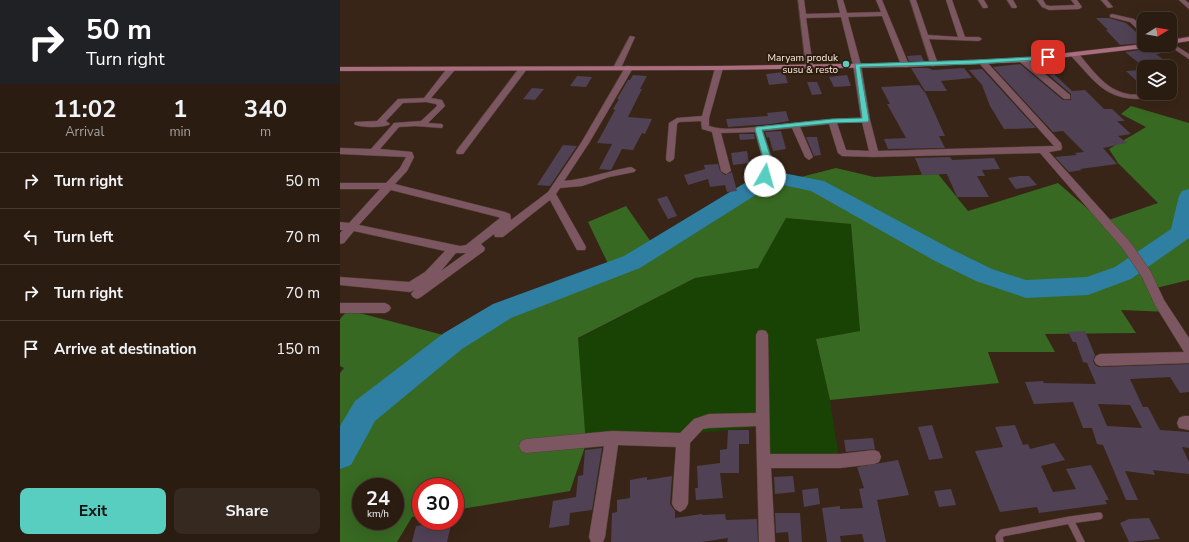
<!DOCTYPE html>
<html lang="en">
<head>
<meta charset="utf-8">
<style>
	:root { --surface:#2a1c11; --page:#36291f; --text:#f1f3f6; --muted:#a5a19f; --line:#463a31; --accent:#58cec0 }
	body { margin:0; font-family:"Nunito Sans",sans-serif; background:var(--page); color:var(--text); height:100vh; display:flex; flex-direction:column; font-size:15px; white-space:nowrap }
	* { box-sizing:border-box; margin:0 }
	p { font-size:13px; color:var(--muted) }
	.icon { flex:none; width:22px; height:22px; fill:none; stroke:currentColor; stroke-width:2; stroke-linecap:round; stroke-linejoin:round }
	.map { position:relative; flex:1; overflow:hidden }
	.details { display:flex; flex-direction:column; background:var(--surface); width:340px }
	.details>* { flex:none }
	.top-card { background:#202124; color:#fff; overflow:hidden }
	.needle { width:26px; rotate:79deg }
	.controls { position:absolute; left:797px; top:12px; display:grid; gap:8px }
	.controls a { display:grid; place-items:center; width:40px; height:40px; border-radius:8px; background:var(--surface); box-shadow:0 4px 16px #0002,0 0 0 1px var(--line); font-size:20px }
	.speed { position:absolute; left:12px; top:478px; display:flex; gap:8px; font-size:20px; font-weight:700; text-align:center }
	.speed>* { display:grid; place-content:center; width:52px; height:52px; border-radius:50%; background:var(--surface); box-shadow:0 4px 16px #0002,0 0 0 1px var(--line); line-height:1 }
	.speed small { font-size:10px; font-weight:400 }
	.speed .limit { border:6px solid #d22; background:#fff; color:#111 }
	.pin { position:absolute; display:grid; place-items:center; width:34px; height:34px; color:#fff; margin:-17px; border-radius:8px; box-shadow:0 2px 6px #0006 }
	.me { position:absolute; width:44px; margin:-22px; rotate:7deg; stroke-linejoin:round; filter:drop-shadow(0 0 3px #0008) }
	.turn { display:flex; align-items:center; gap:14px; height:84px; padding:0 20px; font-size:18px }
	.turn .icon { width:52px; height:52px; stroke-width:2.5 }
	.turn b { display:block; font-size:28px; line-height:34px }
	.eta { display:flex; justify-content:space-evenly; align-items:center; height:68px; text-align:center }
	.eta b { font-size:24px; font-weight:700; line-height:28px }
	.primary-button { display:flex; gap:8px; margin-top:auto; padding:8px 20px }
	.primary-button a { flex:1; height:46px; border-radius:8px; background:var(--accent); color:#111; font-size:16px; font-weight:700; line-height:46px; text-align:center }
	.primary-button a+a { background:var(--page); color:var(--text) }
	ul { padding:0; list-style:none }
	li { display:flex; align-items:center; gap:12px; height:56px; padding:0 20px; border-top:1px solid var(--line) }
	li div { flex:1 }
	li b { display:block; font-size:15px }
	li em { font-style:normal }
	main { display:flex; flex:1; min-height:0 }
	.map>svg:first-child { display:block }
	.green { fill:#194304 }
	.forest { fill:#376922; fill-rule:evenodd }
	.lines { fill:none; stroke-linecap:round; stroke-linejoin:round }
	.river { fill:#2f7fa2; fill-rule:evenodd }
	.building { fill:#504154; fill-rule:evenodd }
	.lane-casing { stroke:#534134; stroke-width:8 }
	.street-casing { stroke:#534134; stroke-width:1 }
	.secondary-casing { stroke:#534134; stroke-width:1 }
	.lane { stroke:#7c5661; stroke-width:7 }
	.street { fill:#7c5661; fill-rule:evenodd }
	.secondary { fill:#aa6e80; fill-rule:evenodd }
	.route { fill:#58cec0; stroke:#39867d }
	.poi-dot { fill:#58cec0; stroke:#2d1c0d; stroke-width:1.5 }
	.labels { text-anchor:middle; dominant-baseline:central; stroke-width:4; stroke-linejoin:round; paint-order:stroke }
	.far-poi-label { font-size:10px; fill:#fbeee5; stroke:#2d1c0d; text-anchor:end }
</style>
</head>
<body>
<main>
<section class="details">
<div class="top-card">
<div class="turn"><svg class="icon" aria-label="right" viewBox="0 0 24 24"><path d="M7 20v-9h11M14 6l5 5-5 5"/></svg><div><b>50 m</b>Turn right</div></div>
</div>
<div class="eta">
<div><b>11:02</b><p>Arrival</p></div>
<div><b>1</b><p>min</p></div>
<div><b>340</b><p>m</p></div>
</div>
<ul>
<li><svg class="icon" aria-label="right" viewBox="0 0 24 24"><path d="M7 20v-9h11M14 6l5 5-5 5"/></svg><div><b>Turn right</b></div><em>50 m</em></li>
<li><svg class="icon" aria-label="left" viewBox="0 0 24 24"><path d="M17 20v-9H6M10 6l-5 5 5 5"/></svg><div><b>Turn left</b></div><em>70 m</em></li>
<li><svg class="icon" aria-label="right" viewBox="0 0 24 24"><path d="M7 20v-9h11M14 6l5 5-5 5"/></svg><div><b>Turn right</b></div><em>70 m</em></li>
<li><svg class="icon" aria-label="arrive" viewBox="0 0 24 24"><path d="M6 21V4h12l-3 4 3 4H6"/></svg><div><b>Arrive at destination</b></div><em>150 m</em></li>
</ul>
<div class="primary-button"><a>Exit</a><a>Share</a></div>
</section>
<div class="map">
<svg width="849" height="542" viewBox="0 0 849 542">
	<rect width="100%" height="100%" fill="#382517"/>
	<!-- green -->
	<path class="green" d="M446 218 511 224 520 332 476 339 490 400 499 459 430 461 428 426 246 444 238 339 355 278 418 268Z"/>
	<!-- forest -->
	<path class="forest" d="M791 106 849 123V280L816 288 829 312 781 310 796 333 705 334 715 352H648L659 383 490 400 476 339 520 331 511 224 446 218 418 268 355 278 238 338 246 444 230 491 115 510V487H81V516L72 517 57 542H0V373L4 368 0 366V319L8 310 107 336 224 285 273 274 248 222 286 206 318 252 368 217 398 193 496 168 534 177 598 174 628 211 718 183 763 222 818 203 778 163 769 149 806 127 781 114ZM21 487H55V521H21Z"/>
	<g class="lines">
		<!-- river -->
		<path class="river" d="M438 172 484 181 611 249 652 269 686 280 747 277 775 267 831 229 839 196 842 191 849 189V238L791 279 748 295 686 298 636 281 595 261 471 191 438 184 430 186 300 268 171 318 122 349 35 421 11 465 0 469V426L15 401 104 333 153 304 284 256 418 175Z"/>
	</g>
	<!-- building -->
	<path class="building" d="M756 18H769L786 23 804 39V43L780 45 766 30H768Z
		M814 48 820 54H816L831 65 804 67 785 52Z
		M581 55 584 61H569L567 56Z
		M680 64 723 100H731V94L709 75 714 74 732 91 745 90 764 109H772L785 121H777L791 134 778 136 787 143 763 148 777 164 740 169 742 170 729 172 715 157 737 155 735 153 744 152 723 131 713 132 653 67Z
		M571 68H588L593 70 624 68 632 78 601 81 607 91H585Z
		M642 69 696 128 664 129 650 106 642 85 629 70Z
		M804 70V88L786 71Z
		M444 72 448 83 429 85 426 74Z
		M293 75 307 76 300 89H302L288 117 312 119 305 134 302 133 293 150 282 149 271 170 259 169 272 144 257 143 275 110 273 109 279 99H277L288 80H290Z
		M507 75 511 86 494 87 489 77Z
		M237 76 252 77 246 87 230 86Z
		M467 82H477L482 94 472 95Z
		M579 85 586 94 605 136H599L605 148 548 149 544 139 566 138 547 104H550L541 87Z
		M192 88 204 89 195 100 183 99Z
		M446 111 449 121 431 124 388 127 386 119 428 116 427 113Z
		M441 131 446 149 433 151 429 137 427 138 425 132Z
		M399 134H414L415 139 400 140Z
		M466 137H477L481 155 474 156Z
		M223 145 237 146 210 186 197 185Z
		M407 151 409 163 393 165 391 153Z
		M610 157 612 160 654 158 660 169 642 170 645 176H637L649 197H617L607 174 582 175 575 158Z
		M378 164 380 171 385 175 392 172 397 191 387 192 385 185 370 187 368 179 348 185 344 175 365 169 364 165Z
		M679 176H689L697 185 676 189 668 178Z
		M327 196 337 216 328 219 317 199Z
		M745 331 755 355 753 361 755 365 759 367 849 364V392L840 393 830 377 790 379 803 407H808L820 430 849 432V448L842 447 849 462V474L813 470 815 475 785 471 798 500H786L763 445 757 444 752 428H743L733 402 694 404 685 382 703 381 704 383 756 384 747 363 743 362 736 342H733L728 332ZM758 404 790 405 802 428 767 426Z
		M592 425 603 458 589 460 578 427Z
		M675 425 683 445 688 444 690 449 714 443 725 460 701 466 713 492 736 489 726 469 751 465 769 500H765L767 504 699 513 697 507 660 512 635 451 663 447 655 427Z
		M388 430H409V444H399V473H380L383 498 356 500 355 488H358L357 466 380 463V450L387 449Z
		M533 438 535 449 506 452 504 440Z
		M262 448 252 510 230 513 229 525 209 528 213 501 236 497 238 476 243 475 245 450Z
		M558 460 569 495 537 500 546 542H524L522 534 500 536 501 542H487L482 508 500 506V509L523 508 519 489 524 488 517 467Z
		M332 476 330 504 335 511V518L362 514V515L385 514 386 520 417 519 418 542H387L388 538 362 542H271L272 513 277 512V500L290 498V480L307 477V480Z
		M453 476 455 492 435 494 434 477Z
		M478 488 480 504 464 507 462 490Z
		M611 489 616 505 599 507 594 491Z
		M435 513H460L462 542H449L448 532 436 533Z
		M809 518 820 539 789 542 780 523 789 519Z
		M112 521 107 542H72L76 526Z"/>
	<g class="lines">
		<defs>
			<path id="lane" d="M730 520 759 516
				M660 542 659 537 662 533 730 520 741 542"/>
			<path id="street" d="M458 0H464L466 14 500 13 497 0H503L507 13 541 12 536 0H542L569 65 568 67H562L561 65 542 16 508 17 521 65 530 120 538 151 714 146 638 62 639 60H645L721 143 722 148 721 150 709 152 791 243 811 272 824 300 849 338V363L760 366 756 364 754 360 756 356 760 354 844 352 815 305 802 277 783 249 700 153 534 157 502 156 498 153 489 124 460 127 473 157 469 160 465 157 452 128 423 131 435 168 428 178 417 185 412 182 422 174 425 168 415 132 381 133 391 171 386 174 381 171 372 132 362 129 361 121 339 122 337 124 334 159 330 162 327 161 326 159 329 123 337 118 362 116 375 68 379 66 383 68 369 118V126C384 131 402 128 418 127 452 124 487 118 521 118L513 65 501 17 466 18 473 66 469 68H466ZM522 122 529 151 506 150 497 123Z
				M570 0H576L588 35 618 37 606 0H612L625 37H639L642 39 639 41 589 39 598 64 594 66H591Z
				M638 0H644L648 7 647 8H643Z
				M667 0H673L677 7 676 8H672Z
				M697 0H703L706 5 710 6 735 5 731 0H737L742 7 739 9 709 10 702 7Z
				M761 0H767L773 7 768 8Z
				M839 0H845L849 3V9Z
				M772 14 794 19 804 29V35L802 34 790 22 770 17V15Z
				M290 36 295 37 281 68 277 70H274L273 68Z
				M830 42 849 54V59L828 45H830Z
				M732 53H738C752 69 765 90 788 94 796 96 808 91 815 97 811 100 805 99 800 99 764 99 755 81 732 57Z
				M680 58H686L730 95V99H724L680 62Z
				M286 66H289L293 68 249 143 224 181C247 179 268 171 291 167L296 170 294 172 269 177 242 186 220 188 216 194 246 247 245 250H237L210 200 163 237H155L154 234 141 244 145 248 144 251 81 297 77 299 73 297 71 294 74 290 70 292 0 285V277L69 282 85 272 105 251 14 231 4 243 0 244V233L3 230H0V222L9 223 40 189H0V183H46L60 168 66 157 0 154V148L31 149 54 123 81 121 97 106 96 104 86 102 63 103 46 121 50 124C45 128 19 128 14 124L15 122 37 121 58 99 84 98 108 67H114V71L91 98 102 100 105 106 88 123 102 124 103 126 102 128 75 126 59 127 40 149 72 152 74 157 67 171 55 184 165 212 170 214 171 220 208 192 241 143ZM51 190 158 217 160 218 126 245 120 246 19 225ZM116 253H126L101 271Z
				M180 67H183L187 69 123 154H117L116 152 117 150Z
				M0 303H45L49 305 51 308 49 311 45 313H0Z
				M422 330 426 331 428 335 430 454H500L534 450 539 452 541 457 539 462 534 464 500 468H431L435 542H419L416 426 369 428 363 429 350 443 348 504 345 509 340 512 335 509 332 504 336 447 278 445 265 537 263 542H251L249 537 264 446 186 453 181 451 179 446 181 441 186 439 272 431 340 433 354 419 369 414 416 413V335L418 331Z
				M844 416H849V430L839 428 837 423 839 418Z"/>
			<path id="secondary" d="M849 37V41L830 44V40Z
				M804 44 817 45 813 47 683 62 565 67 379 70 0 71V67L379 66 565 63 683 58Z"/>
		</defs>
		<!-- lane casing -->
		<use href="#lane" class="lane-casing"/>
		<!-- street casing -->
		<use href="#street" class="street-casing"/>
		<!-- secondary casing -->
		<use href="#secondary" class="secondary-casing"/>
		<!-- lane -->
		<use href="#lane" class="lane"/>
		<!-- street -->
		<use href="#street" class="street"/>
		<!-- secondary -->
		<use href="#secondary" class="secondary"/>
	</g>
	<!-- route -->
	<path class="route" d="M708 56 711 57 710 59 635 64 520 67 529 120 528 122 492 123 422 130 434 168 428 178H422L421 176 426 168 415 129 416 127 492 119 522 118 515 64 635 60Z"/>
	<!-- markers -->
	<circle class="poi-dot" cx="506" cy="64" r="4"/>
	<g class="labels">
		<!-- far-poi labels -->
		<g class="far-poi-label">
			<text x="498" y="58">Maryam produk<tspan x="498" dy="12">susu &amp; resto</tspan></text>
		</g>
	</g>
</svg>
<div class="controls">
<a><svg class="needle" viewBox="-14 -14 28 28"><path d="M0-13l5 13h-10z" fill="#e53935"/><path d="M0 13l5-13h-10z" fill="#a5a19f"/></svg></a>
<a><svg class="icon" aria-label="layers" viewBox="0 0 24 24"><path d="M12 4l9 5-9 5-9-5zM3 14l9 5 9-5"/></svg></a>
</div>
<div class="speed"><div>24<small>km/h</small></div><div class="limit">30</div></div>
<div class="pin" style="left:708px;top:57px;background:#d93025"><svg class="icon" aria-label="arrive" viewBox="0 0 24 24"><path d="M6 21V4h12l-3 4 3 4H6"/></svg></div>
<svg class="me" style="left:425px;top:176px" viewBox="-20 -20 40 40"><circle r="19" fill="#fff"/><path d="M0-13L10 11 0 6-10 11z" fill="#58cec0"/></svg>
</div>
</main>
</body>
</html>
